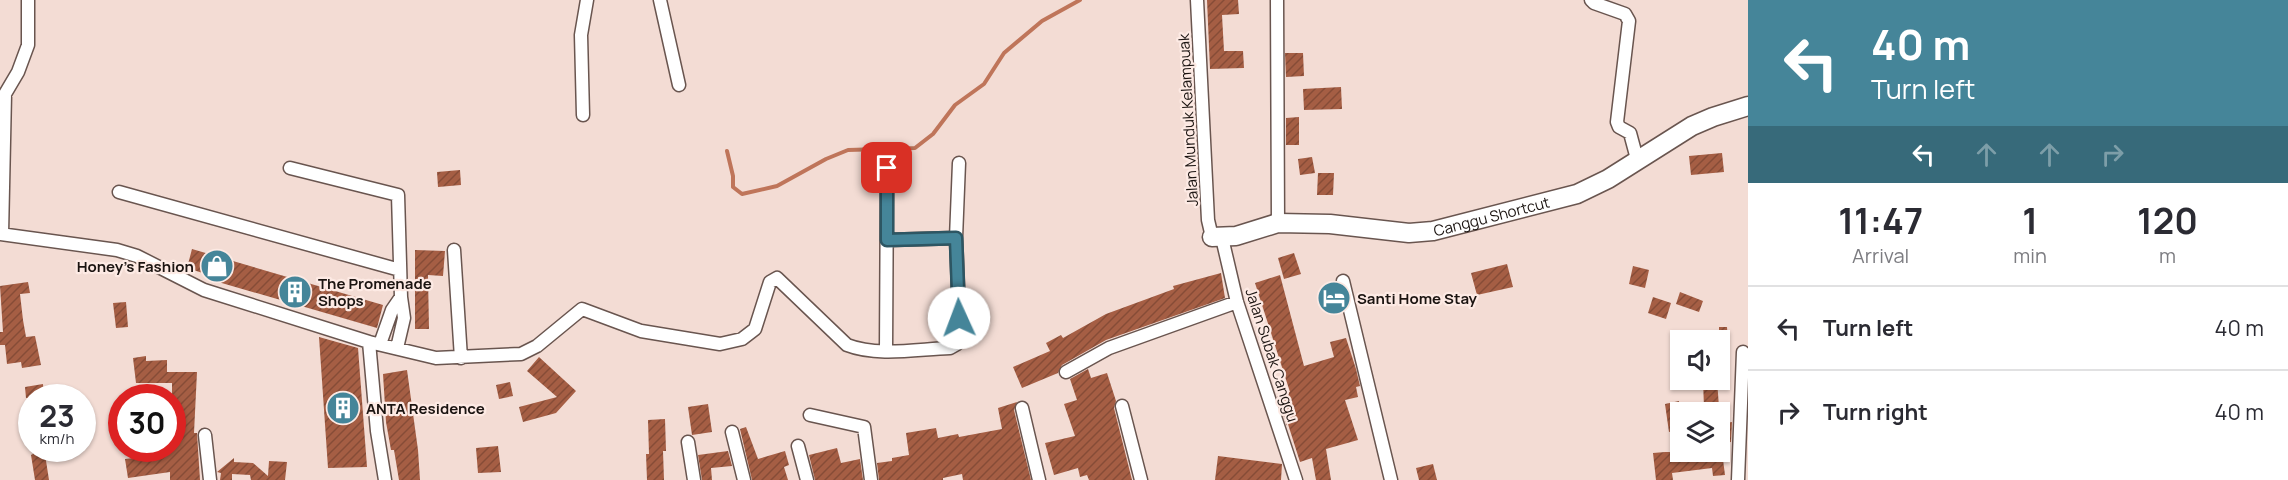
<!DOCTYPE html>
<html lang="en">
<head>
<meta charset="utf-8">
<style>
	:root { --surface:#fff; --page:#f2f2f3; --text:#2b2b33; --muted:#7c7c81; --line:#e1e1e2 }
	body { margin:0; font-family:Manrope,sans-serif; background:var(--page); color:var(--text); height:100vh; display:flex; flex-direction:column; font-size:22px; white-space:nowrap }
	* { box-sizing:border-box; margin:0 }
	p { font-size:20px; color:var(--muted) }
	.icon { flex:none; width:33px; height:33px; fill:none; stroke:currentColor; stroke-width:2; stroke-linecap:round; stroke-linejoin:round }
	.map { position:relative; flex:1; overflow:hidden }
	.side { display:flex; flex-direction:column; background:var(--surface); width:540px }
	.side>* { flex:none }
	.top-card { background:#458599; color:#fff; overflow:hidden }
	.fabs { position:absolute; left:1670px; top:330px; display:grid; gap:12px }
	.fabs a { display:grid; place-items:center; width:60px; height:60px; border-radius:0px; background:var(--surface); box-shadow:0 2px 4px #0004; font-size:30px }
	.speed { position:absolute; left:18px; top:384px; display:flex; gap:12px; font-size:30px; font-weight:700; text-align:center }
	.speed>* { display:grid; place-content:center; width:78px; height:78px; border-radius:50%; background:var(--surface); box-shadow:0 2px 4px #0004; line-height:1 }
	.speed small { font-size:15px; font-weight:400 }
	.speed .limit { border:9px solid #d22; background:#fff; color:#111 }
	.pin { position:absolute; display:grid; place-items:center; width:51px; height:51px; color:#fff; margin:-26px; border-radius:12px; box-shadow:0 3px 9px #0006 }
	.me { position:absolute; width:66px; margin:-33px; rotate:358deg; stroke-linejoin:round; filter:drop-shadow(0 0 4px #0008) }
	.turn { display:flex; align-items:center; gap:21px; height:126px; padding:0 24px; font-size:27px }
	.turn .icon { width:78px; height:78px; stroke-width:2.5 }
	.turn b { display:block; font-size:42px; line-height:51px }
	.lanes { display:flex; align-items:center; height:57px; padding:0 24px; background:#0003; justify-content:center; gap:30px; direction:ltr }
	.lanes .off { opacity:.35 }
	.eta { display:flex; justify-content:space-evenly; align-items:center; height:102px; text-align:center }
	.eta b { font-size:36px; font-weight:700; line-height:42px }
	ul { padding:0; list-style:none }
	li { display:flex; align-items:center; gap:18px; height:84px; padding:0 24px; border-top:2px solid var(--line) }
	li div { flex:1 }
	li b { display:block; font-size:22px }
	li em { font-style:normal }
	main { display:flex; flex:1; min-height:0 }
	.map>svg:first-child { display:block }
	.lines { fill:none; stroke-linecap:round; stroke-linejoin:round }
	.stream { stroke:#bf755a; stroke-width:4 }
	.building { fill:url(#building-hatch) }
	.street-casing { stroke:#69554f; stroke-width:15 }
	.secondary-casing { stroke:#69554f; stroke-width:21 }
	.street { stroke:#fff; stroke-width:12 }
	.secondary { stroke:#fff; stroke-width:18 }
	.route-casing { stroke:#2d5663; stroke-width:15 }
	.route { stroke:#458599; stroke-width:10 }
	.labels { text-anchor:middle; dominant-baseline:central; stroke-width:4.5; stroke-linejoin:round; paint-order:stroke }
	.street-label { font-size:15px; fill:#1b1411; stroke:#fdeae4 }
	.poi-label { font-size:15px; font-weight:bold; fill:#1b1411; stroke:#fdeae4; text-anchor:start }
</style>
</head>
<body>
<main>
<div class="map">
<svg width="1748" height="480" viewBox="0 0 1748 480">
	<defs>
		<pattern id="building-hatch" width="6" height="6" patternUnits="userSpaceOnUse" patternTransform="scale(1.5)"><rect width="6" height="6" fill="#a55e44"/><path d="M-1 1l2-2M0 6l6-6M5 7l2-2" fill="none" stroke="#864c37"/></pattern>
	</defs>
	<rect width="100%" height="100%" fill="#f3dcd4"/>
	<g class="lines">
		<!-- stream -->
		<path class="stream" d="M727 151 733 176V187L742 194 777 186 826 159 848 150 915 148 933 134 955 105 984 84 1004 53 1042 21 1080 0"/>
	</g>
	<!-- building -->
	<path class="building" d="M1207 0H1238L1239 14 1222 15 1224 51H1243L1244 68 1210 69Z
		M1285 53H1303L1304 76 1286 77Z
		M1341 87 1342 109 1304 110 1303 89Z
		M1299 117V145H1286V118Z
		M1722 153 1724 172 1691 175 1689 156Z
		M1312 157 1315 173 1300 175 1298 159Z
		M460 170 461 185 438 187 437 172Z
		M1318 173H1334L1333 195H1317Z
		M192 249 383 305 377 328 208 279 209 275 187 268Z
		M415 250 445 251 443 276 428 275 429 329H415Z
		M1294 253 1301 274 1284 279 1278 258Z
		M1507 264 1513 287 1477 295 1471 273Z
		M1633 266 1649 270 1645 288 1629 284Z
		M1221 273 1225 298 1106 340 1062 365 1058 373 1022 388 1013 367 1050 351 1046 343 1061 335 1063 338 1106 314 1174 289 1173 286Z
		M1280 275 1304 366 1334 357 1330 342 1346 338 1356 369 1360 386 1356 387 1358 397 1345 400 1358 440 1326 449 1331 480H1316L1312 458 1300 462 1287 421V426L1277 396 1290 392 1255 283Z
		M28 282 30 293 20 294 23 320 26 337 35 336 41 365 22 368 21 362 7 364 5 345H0V332H3L0 286Z
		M1680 292 1703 301 1699 312 1676 304Z
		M1653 297 1671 303 1666 319 1648 313Z
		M126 302 128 327 116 328 113 303Z
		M1719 327H1727L1729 356 1719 357Z
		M319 337 358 348 367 467 328 468Z
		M146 356V361L167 360V372H197L194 433H197L200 480H170V472L128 478 125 459 143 457 141 448H172V383H136L133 358Z
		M539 357 576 391 556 413 523 422 519 407 557 397 527 371Z
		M1088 369 1091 378 1107 373 1116 401 1114 408 1132 480H1089L1087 475 1080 477 1078 468 1054 475 1045 443 1075 436 1064 404 1077 400 1070 379Z
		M407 370 418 450 420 480H399L394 450H391L386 422 383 374Z
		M1703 380H1717L1719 407 1704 408Z
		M510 382 513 396 499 399 496 385Z
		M43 384 44 398H26L25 387Z
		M1679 401 1680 430 1669 432 1665 404Z
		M1017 402 1014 410 1031 480H963L962 474 943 478V480H879L877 463 892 461V458L909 455 906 433 936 428 938 438 958 434 959 437 1002 429 998 408Z
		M708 404 712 432 692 435 688 407Z
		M665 419 666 451H663L664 480H647L646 454H649L648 420Z
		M1732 422 1731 442 1719 444V424Z
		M746 427 758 459 785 451 789 465 784 467 788 480H752L740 429Z
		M498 446 501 472 478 473 476 448Z
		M32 448H44L49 480H35L31 455 33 454Z
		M837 448 841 463 860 459 863 480H815L809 455Z
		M728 451 732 466 711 468 712 480H702L698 455Z
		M1665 452H1722L1725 475 1713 476 1712 468 1672 473 1673 480H1656L1653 453Z
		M1218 456 1282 464 1281 480H1215Z
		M234 458V462L253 463 268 476 269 461 287 462 285 480H251L250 475 232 474V480H220L221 473 217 472Z
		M1433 464 1437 480H1419L1416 468Z"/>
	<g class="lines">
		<defs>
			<path id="street" d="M660 0 679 85
				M1197 0 1208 220 1212 237
				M1277 0 1278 223
				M1591 0 1594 3 1625 14 1629 21 1617 122 1619 127 1630 133 1637 159
				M583 115 581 35 587 0
				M290 168 398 195 401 297 404 318 397 348
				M119 192 400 270
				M0 234 117 250 137 256 204 290 369 342 436 358 521 354 537 346 582 309 641 331 720 344 742 339 755 329 770 282 777 278 847 345C878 357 918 349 950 348L957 344 960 338 956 238 959 163
				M2 234 5 94 18 72 28 45V0
				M1222 238 1237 302 1296 480
				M887 240 956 238
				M454 250 461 358
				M1343 281 1391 480
				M369 342 377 431 385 480
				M380 344 392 310 401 297
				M886 350 887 168
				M1066 372 1109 348 1237 302
				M1122 406 1141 480
				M1022 408 1039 480
				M810 415 864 427 871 480
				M732 432 744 480
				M205 435 210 480
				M688 442 694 480
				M798 446 807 480
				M1738 480 1743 352"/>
			<g id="secondary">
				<path id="s1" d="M1212 237 1236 236 1278 223 1330 224 1409 233 1433 231 1577 194 1608 179 1692 126 1713 117 1748 106"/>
			</g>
		</defs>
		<!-- street casing -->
		<use href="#street" class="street-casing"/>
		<!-- secondary casing -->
		<use href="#secondary" class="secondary-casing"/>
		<!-- street -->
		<use href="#street" class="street"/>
		<!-- secondary -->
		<use href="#secondary" class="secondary"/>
	</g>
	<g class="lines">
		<defs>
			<path id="route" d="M887 168V240L956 238 959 318"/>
		</defs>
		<!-- route casing -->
		<use href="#route" class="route-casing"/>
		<!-- route -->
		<use href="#route" class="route"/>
	</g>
	<!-- icons -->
	<defs>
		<symbol id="shop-disc" viewBox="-11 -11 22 22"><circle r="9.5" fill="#458599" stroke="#fdeae4"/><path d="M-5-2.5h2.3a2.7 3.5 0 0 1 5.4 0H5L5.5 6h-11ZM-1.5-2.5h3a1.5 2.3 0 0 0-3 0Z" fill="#fff"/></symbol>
		<symbol id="building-disc" viewBox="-11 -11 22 22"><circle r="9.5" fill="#458599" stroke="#fdeae4"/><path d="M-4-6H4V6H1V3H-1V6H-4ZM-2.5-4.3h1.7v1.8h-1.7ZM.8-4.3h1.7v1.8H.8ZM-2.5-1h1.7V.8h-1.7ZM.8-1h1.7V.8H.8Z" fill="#fff"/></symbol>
		<symbol id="hotel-disc" viewBox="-11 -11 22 22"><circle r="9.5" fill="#458599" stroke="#fdeae4"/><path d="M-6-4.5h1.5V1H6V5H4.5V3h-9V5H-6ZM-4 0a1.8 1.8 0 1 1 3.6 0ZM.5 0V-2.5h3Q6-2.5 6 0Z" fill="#fff"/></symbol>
	</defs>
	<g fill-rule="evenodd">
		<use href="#shop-disc" x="198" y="247" width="38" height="38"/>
		<use href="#building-disc" x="276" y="273" width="38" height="38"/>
		<use href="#hotel-disc" x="1315" y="279" width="38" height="38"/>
		<use href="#building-disc" x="324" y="389" width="38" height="38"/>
	</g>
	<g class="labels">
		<!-- street labels -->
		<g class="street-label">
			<text transform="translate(1188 120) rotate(-93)">Jalan Munduk Kelampuak</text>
			<text stroke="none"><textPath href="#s1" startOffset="284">Canggu Shortcut</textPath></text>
			<text transform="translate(1272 355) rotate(72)">Jalan Subak Canggu</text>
		</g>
		<!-- poi labels -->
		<g class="poi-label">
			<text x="194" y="266" text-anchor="end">Honey’s Fashion</text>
			<text x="318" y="283">The Promenade<tspan x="318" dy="17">Shops</tspan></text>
			<text x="1357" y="298">Santi Home Stay</text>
			<text x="366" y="408">ANTA Residence</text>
		</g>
	</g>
</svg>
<div class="fabs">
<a><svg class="icon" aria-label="sound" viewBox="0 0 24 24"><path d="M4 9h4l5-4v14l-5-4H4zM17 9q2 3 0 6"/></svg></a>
<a><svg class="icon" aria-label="layers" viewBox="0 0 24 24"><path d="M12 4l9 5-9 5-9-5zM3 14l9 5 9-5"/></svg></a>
</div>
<div class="speed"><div>23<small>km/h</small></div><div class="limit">30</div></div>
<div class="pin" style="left:887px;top:168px;background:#d93025"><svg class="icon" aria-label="arrive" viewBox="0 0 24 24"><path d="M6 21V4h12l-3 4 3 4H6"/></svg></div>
<svg class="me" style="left:959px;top:318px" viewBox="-20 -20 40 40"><circle r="19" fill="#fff"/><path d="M0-13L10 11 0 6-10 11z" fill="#458599"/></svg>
</div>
<section class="side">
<div class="top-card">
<div class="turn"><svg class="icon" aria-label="left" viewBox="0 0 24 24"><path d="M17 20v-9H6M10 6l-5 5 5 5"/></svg><div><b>40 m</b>Turn left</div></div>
<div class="lanes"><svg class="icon" aria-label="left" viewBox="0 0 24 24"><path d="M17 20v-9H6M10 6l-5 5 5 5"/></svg><svg class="icon off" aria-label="ahead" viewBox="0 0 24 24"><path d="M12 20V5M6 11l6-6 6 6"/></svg><svg class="icon off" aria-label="ahead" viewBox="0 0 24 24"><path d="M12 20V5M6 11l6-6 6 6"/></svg><svg class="icon off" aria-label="right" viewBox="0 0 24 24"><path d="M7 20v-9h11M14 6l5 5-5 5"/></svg></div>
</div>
<div class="eta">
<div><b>11:47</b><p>Arrival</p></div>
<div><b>1</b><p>min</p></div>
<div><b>120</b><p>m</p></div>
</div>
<ul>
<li><svg class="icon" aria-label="left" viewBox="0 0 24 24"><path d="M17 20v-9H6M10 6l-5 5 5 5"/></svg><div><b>Turn left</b></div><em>40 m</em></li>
<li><svg class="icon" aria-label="right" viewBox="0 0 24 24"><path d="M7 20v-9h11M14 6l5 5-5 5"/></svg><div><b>Turn right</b></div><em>40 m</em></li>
</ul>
</section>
</main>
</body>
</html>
